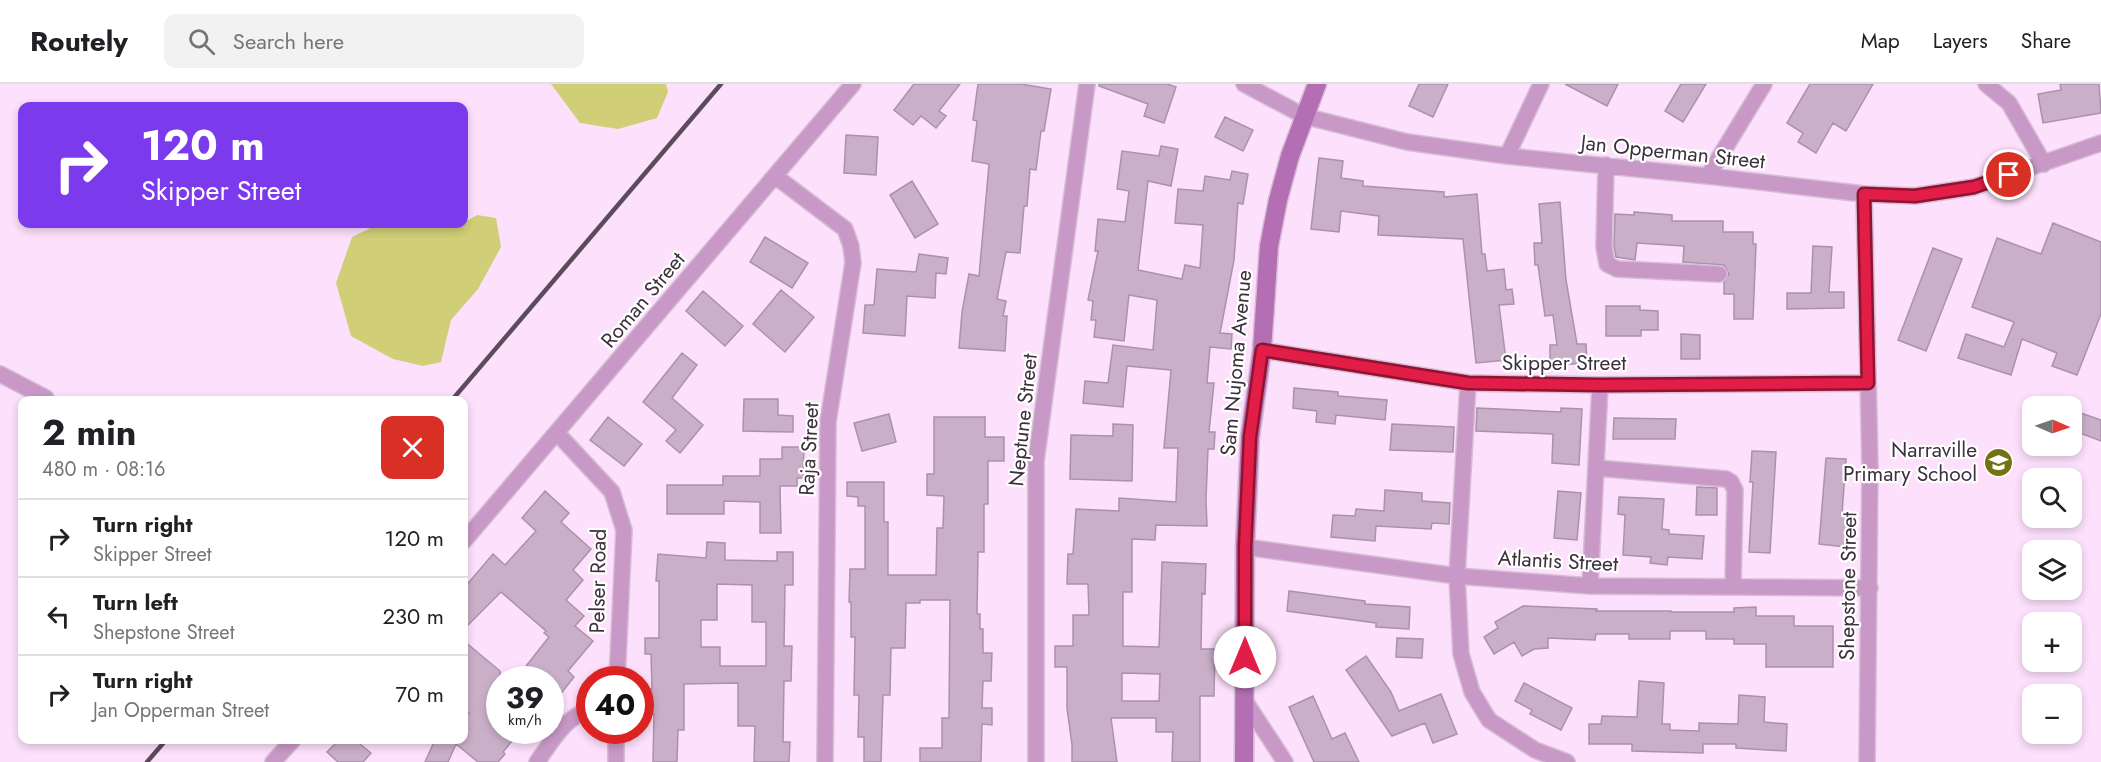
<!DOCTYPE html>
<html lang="en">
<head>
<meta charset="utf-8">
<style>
	:root { --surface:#fff; --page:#f2f2f2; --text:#202124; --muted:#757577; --line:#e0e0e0 }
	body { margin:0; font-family:Jost,sans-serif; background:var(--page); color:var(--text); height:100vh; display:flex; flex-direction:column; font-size:22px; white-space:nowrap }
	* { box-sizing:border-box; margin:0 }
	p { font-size:20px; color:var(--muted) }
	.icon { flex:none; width:33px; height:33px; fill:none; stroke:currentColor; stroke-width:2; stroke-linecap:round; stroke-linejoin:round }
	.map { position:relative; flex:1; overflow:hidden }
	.details { position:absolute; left:18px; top:312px; width:450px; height:348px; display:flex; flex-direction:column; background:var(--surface); border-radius:12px; box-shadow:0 3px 9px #0003 }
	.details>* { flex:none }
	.banner { position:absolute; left:18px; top:18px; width:450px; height:126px; border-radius:12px; box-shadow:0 3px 9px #0003; background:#7c3aed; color:#fff; overflow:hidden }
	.needle { width:39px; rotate:92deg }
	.controls { position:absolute; left:2022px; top:312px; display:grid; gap:12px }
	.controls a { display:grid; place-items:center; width:60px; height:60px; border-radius:12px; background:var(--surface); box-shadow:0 3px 9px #0003; font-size:30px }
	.speed { position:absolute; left:486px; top:582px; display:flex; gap:12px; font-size:30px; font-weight:700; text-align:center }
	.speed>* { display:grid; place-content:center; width:78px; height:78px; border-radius:50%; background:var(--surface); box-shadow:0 3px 9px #0003; line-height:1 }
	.speed small { font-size:15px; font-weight:400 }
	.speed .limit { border:9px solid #d22; background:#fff; color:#111 }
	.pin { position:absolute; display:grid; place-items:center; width:51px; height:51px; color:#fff; margin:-26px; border:3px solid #fff; border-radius:50%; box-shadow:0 2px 6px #0007 }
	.me { position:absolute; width:66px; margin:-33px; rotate:0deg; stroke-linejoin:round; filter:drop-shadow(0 0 4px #0008) }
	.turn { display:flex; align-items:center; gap:21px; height:126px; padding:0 24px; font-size:27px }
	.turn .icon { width:78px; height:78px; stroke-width:2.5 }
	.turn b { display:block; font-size:42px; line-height:51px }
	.round { display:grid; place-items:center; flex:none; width:63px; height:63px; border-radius:12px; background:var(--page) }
	.summary { display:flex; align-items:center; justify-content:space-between; height:102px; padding:0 24px }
	h1 { font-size:36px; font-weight:700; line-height:45px }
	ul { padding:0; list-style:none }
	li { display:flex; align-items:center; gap:18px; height:78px; padding:0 24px; border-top:2px solid var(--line) }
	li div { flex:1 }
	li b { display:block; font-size:22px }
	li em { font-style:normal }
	header { display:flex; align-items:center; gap:36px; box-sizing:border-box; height:84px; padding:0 30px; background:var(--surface); border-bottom:2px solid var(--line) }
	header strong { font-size:28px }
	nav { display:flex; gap:33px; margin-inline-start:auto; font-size:21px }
	.search { width:420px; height:54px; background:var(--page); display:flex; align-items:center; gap:15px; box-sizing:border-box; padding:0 21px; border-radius:12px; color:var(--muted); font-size:22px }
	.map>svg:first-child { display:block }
	.green { fill:#d1ce78 }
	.building { fill:#caafc9; stroke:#ab91ab; stroke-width:1.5; fill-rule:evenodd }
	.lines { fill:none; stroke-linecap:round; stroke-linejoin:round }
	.street-casing { stroke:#d6bdd5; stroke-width:18 }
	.secondary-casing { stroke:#d6bdd5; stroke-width:21 }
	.street { stroke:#c899c7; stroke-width:15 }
	.secondary { stroke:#b46fb4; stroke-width:18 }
	.rail { stroke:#5a4c5a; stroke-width:4.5 }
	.route-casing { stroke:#92132f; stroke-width:15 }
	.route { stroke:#e11d48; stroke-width:10 }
	.labels { text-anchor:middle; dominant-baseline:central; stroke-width:4.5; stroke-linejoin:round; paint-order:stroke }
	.street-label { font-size:21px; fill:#3b303b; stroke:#fff }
	.poi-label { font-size:21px; fill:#3b303b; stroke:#fff; text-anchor:end }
</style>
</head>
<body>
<header>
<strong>Routely</strong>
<div class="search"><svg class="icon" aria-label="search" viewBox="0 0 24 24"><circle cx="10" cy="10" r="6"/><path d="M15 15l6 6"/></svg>Search here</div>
<nav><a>Map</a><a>Layers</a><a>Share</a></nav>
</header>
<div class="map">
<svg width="2101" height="678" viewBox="0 0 2101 678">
	<rect width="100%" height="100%" fill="#fde0fc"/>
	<!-- green -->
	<path class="green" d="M551 0H666L668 8 657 34 618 45 580 39Z
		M477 131 496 134 501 163 478 205 451 236 441 278 423 282 393 275 351 252 336 199 352 153 379 140 460 141Z"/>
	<!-- building -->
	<path class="building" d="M914 0H960L939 27 946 32 936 44 921 32 913 41 894 26Z
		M978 0H1021L1051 5 1044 47H1041L1036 86 1030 85 1027 122H1024L1020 169 1006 168 997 215 1006 217 1003 232H1007L1005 267 959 264 962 228 969 190 979 192 989 80 972 77 977 37 973 36Z
		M1099 0H1167L1176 3 1164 39 1144 32 1148 20 1099 2Z
		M1419 0H1448L1433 33 1409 22Z
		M1565 0H1618L1607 22Z
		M1681 0H1706L1683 38 1665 27Z
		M1810 0H1873L1846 47 1833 39 1816 69 1798 58 1803 49 1787 39Z
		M2060 0H2099L2101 29 2043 39 2038 10 2061 6Z
		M1225 33 1253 46 1243 67 1215 53Z
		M846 51 878 53 876 91 844 89Z
		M1161 62 1178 65 1171 102 1148 97 1138 186 1182 195 1185 181 1200 184 1203 141 1175 139 1178 105 1203 107 1205 92 1230 96 1232 87 1248 90 1243 120 1238 119 1234 176 1220 249 1232 250 1231 265 1210 263 1207 299H1214L1209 348H1215L1214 365H1208L1206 415 1207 442 1156 441 1155 456 1132 455V508H1123V562L1159 563 1162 478 1206 480 1205 510 1202 509 1201 565H1215L1214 612H1200V678H1172L1173 648H1156V634H1111L1117 678H1072V661L1067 624V583H1055V562H1073V531H1089L1088 500H1067L1068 470H1073L1076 425 1119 427V414L1176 418 1178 364H1164L1171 286 1127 282 1123 323 1083 319 1085 297 1108 299 1113 261 1153 266 1157 216 1129 211 1124 257 1094 253 1096 236H1091L1093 217 1088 216 1098 167H1095L1098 135 1125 138 1129 107 1117 105 1122 67 1159 72ZM1122 589 1160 590 1159 617H1122Z
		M1319 74 1343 77 1341 94 1363 97V102L1444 108V113L1477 110 1482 170H1485L1487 187 1504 185 1506 206 1512 205 1514 220 1499 221 1506 276 1476 279 1463 155 1378 151 1379 132 1341 127 1339 148 1311 145Z
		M912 97 938 140 915 154 890 111Z
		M1560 118 1566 196 1577 260H1586L1587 280H1550V261H1557L1553 231 1545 232 1538 181H1535L1534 159H1542L1539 120Z
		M1634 128 1672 131V137H1723V148H1753V160H1756L1753 235H1734V210H1724V198L1729 190 1724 181 1683 178 1684 162 1637 159 1635 176 1616 173 1614 162 1615 130 1634 131Z
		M2053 139 2101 158V230L2077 291 2052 282 2057 269 2022 255 2011 291 1958 274 1966 250 2004 263 2014 238 1972 223 1997 154 2041 170Z
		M765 153 808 179 792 204 750 178Z
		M1813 162 1832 163 1829 208H1844V224L1787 225V209H1811Z
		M1933 164 1962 175 1926 267 1898 256Z
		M919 170 948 174 946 190 936 189 935 214 907 212 905 252 863 249 865 221H874L877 185 916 188Z
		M781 206 814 233 785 268 753 240Z
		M703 207 743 242 725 262 686 227Z
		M1606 222H1640V226L1658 227V246H1641V252H1606Z
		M1681 250 1700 251V275H1681Z
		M682 269 697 281 672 314 703 341 680 369 666 357 676 346 643 318Z
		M1294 304 1338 308V312L1387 316 1385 336 1336 331 1335 340 1316 338 1317 327 1293 324Z
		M744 315H778V331L793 332V348L743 347Z
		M1477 324 1561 328V324L1582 325 1579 381 1552 379 1553 350 1476 347Z
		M2072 326 2101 336V357L2072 346Z
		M889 330 896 358 862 367 854 339Z
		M608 333 642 360 624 382 590 356Z
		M934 333H985V353H1004V377H988V420H984V468H978L977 530H980V545H983V569H992L991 597H983L982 624H992V641L982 640 981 678H920V664H942V634H949L950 516H920V519H906L905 564H891L890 611H883L881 678H864V653H858L859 611H854L855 553H851V518H849L850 485H865V422H858V413L847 412V398H884V438H888V491H936L937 444H943L944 412 927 411V390H934Z
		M1614 334 1676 335 1675 355H1613Z
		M1113 340 1133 341 1132 397 1070 395 1071 351 1113 352Z
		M1392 340 1454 343 1453 368 1390 366Z
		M782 363H804L803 394H797V402H780L781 449H760V418L724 417V430H667V401H723V392H760V375H782Z
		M1752 367 1776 368 1770 469 1749 468 1753 398H1750Z
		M1826 374 1846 375 1842 430H1849L1846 463 1819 460Z
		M1697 403 1717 404V431H1696Z
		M1385 406 1422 409V417L1450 419 1449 440 1432 439 1431 445 1376 442 1375 457 1331 453 1333 431 1355 432 1356 425 1384 427Z
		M545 407 569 429 561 438 591 465 573 486 583 496 566 516 584 532 575 542 593 557 568 587 574 593 559 612 550 605V596H515L549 553 544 549 546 547 501 508 464 545V504L493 470 505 481 536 447 522 434Z
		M1558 407 1581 409 1577 456 1554 454Z
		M1619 413 1664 415 1662 445 1669 446V450L1704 452 1702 475 1668 473 1667 481 1650 479 1651 473 1623 471 1625 431 1618 430Z
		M707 458 725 459V476L777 477V468H793V501H785L784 562H792L791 597H784L783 658H790L789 678H754L755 642H738V599L684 600V646H678L677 678H653L654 630H647V605H652L651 570H645V554H659V497H656L658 470 706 474ZM717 500 752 501V538H766V582H720V563H701V536H717Z
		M1289 507 1365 517V520L1410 523 1409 545 1376 543V539L1287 527Z
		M1523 522 1597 525 1596 527H1671V528H1734V524L1756 523V532H1794V542H1833V583H1766V560H1734V555H1706V547H1670V555H1629V550H1596L1595 556 1548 554V564L1534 565 1522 572 1514 558 1494 570 1484 553 1498 544 1495 538Z
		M1397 554 1423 555 1422 574 1396 573Z
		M464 557 500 587V646H521L503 668 505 670 498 678H478L456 660 448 678H425L435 656H464V636L469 629 464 625Z
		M1366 572 1391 608 1399 627 1441 610 1457 650 1433 659 1425 639 1392 652 1346 586Z
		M1639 597 1664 599 1662 640H1670V646L1699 647V639L1738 640 1739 611 1765 613 1764 638 1787 640 1786 667 1736 664V660H1703V669L1632 667V660H1589V640H1601L1602 632 1637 633Z
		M1524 599 1572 624 1561 646 1530 630 1532 626 1515 617Z
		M1313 612 1332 655 1345 649 1359 678H1314L1289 623Z
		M339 656H355L371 669 363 678H338L327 668Z"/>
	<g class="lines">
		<defs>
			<path id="street" d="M1244 0 1304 32 1407 58 1507 72 1708 92 1864 110 1915 112 1974 103 2101 59
				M1986 0 2009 19 2044 80
				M1507 72 1541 0
				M1606 81 1604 163 1607 180 1617 185 1719 190
				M775 92 845 145 851 162 853 179 828 338 825 678
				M1708 92 1764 0
				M1864 110 1870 383 1867 678
				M1262 266 1468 299 1600 301 1868 299
				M0 290 46 314
				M1468 299 1457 492 1461 570 1472 608 1489 636 1535 666 1567 678
				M557 349 612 408 624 446 617 596
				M1596 384 1726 395 1731 398 1735 406 1733 503
				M464 457 853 0
				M1245 463 1457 492 1590 502 1870 504
				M1590 502 1600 301
				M1245 617 1285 678
				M273 678 293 656
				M537 678C551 659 565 632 590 626
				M616 678V646
				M1036 678V377L1087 0"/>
			<path id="secondary" d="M1244 678 1245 463 1250 353 1262 266 1269 162 1278 116 1290 72 1317 0"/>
		</defs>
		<!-- street casing -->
		<use href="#street" class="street-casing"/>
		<!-- secondary casing -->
		<use href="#secondary" class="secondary-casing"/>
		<!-- street -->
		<use href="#street" class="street"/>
		<!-- secondary -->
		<use href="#secondary" class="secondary"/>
		<!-- rail -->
		<path class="rail" d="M452 316 721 0
			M147 678 166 656"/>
	</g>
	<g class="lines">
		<defs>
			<path id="route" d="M1245 573V463L1250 353 1262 266 1468 299 1600 301 1868 299 1864 110 1915 112 1974 103 2009 91"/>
		</defs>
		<!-- route casing -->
		<use href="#route" class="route-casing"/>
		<!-- route -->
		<use href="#route" class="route"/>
	</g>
	<!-- icons -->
	<defs>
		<symbol id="school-disc" viewBox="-11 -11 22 22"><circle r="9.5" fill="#757214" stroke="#fff"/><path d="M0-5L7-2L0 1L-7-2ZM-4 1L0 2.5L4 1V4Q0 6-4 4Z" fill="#fff"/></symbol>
	</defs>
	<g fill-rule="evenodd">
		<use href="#school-disc" x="1982" y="362" width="33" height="33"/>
	</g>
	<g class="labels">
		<!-- street labels -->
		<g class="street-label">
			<text transform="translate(1673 68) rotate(6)">Jan Opperman Street</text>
			<text transform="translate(643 216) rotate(-50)">Roman Street</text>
			<text transform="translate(1236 279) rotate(-85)">Sam Nujoma Avenue</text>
			<text x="1564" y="279">Skipper Street</text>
			<text transform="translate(1023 336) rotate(-84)">Neptune Street</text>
			<text transform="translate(809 365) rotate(-87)">Raja Street</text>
			<text transform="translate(1558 477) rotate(3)">Atlantis Street</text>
			<text transform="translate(598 497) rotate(-89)">Pelser Road</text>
			<text transform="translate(1848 502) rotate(-89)">Shepstone Street</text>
		</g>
		<!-- poi labels -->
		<g class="poi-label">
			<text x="1977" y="366">Narraville<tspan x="1977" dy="24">Primary School</tspan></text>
		</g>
	</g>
</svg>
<div class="controls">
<a><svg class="needle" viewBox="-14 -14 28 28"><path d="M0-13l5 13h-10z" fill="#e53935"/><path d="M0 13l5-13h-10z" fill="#757577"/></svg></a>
<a><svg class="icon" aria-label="search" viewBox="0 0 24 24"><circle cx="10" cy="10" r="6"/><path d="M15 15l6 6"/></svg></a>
<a><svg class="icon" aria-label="layers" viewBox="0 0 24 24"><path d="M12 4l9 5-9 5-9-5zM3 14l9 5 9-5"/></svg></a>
<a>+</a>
<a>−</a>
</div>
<div class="speed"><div>39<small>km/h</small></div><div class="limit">40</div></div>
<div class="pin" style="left:2009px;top:91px;background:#d93025"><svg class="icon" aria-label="arrive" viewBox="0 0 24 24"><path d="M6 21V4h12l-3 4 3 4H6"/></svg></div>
<svg class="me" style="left:1245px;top:573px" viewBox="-20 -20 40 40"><circle r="19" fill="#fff"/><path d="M0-13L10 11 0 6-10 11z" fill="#e11d48"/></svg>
<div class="banner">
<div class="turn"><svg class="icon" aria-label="right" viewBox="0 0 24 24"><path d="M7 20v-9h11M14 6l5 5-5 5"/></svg><div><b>120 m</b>Skipper Street</div></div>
</div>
<section class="details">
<div class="summary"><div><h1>2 min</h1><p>480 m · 08:16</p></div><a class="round" style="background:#d93025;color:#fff"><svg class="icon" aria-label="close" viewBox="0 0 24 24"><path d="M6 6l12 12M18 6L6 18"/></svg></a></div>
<ul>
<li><svg class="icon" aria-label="right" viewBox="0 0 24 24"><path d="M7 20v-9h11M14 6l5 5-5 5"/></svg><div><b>Turn right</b><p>Skipper Street</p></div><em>120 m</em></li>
<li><svg class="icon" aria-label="left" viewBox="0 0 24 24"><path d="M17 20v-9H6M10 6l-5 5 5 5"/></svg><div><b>Turn left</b><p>Shepstone Street</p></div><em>230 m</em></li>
<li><svg class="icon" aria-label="right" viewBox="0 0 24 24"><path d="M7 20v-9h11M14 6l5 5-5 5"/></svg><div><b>Turn right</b><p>Jan Opperman Street</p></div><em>70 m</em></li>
</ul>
</section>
</div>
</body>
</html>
